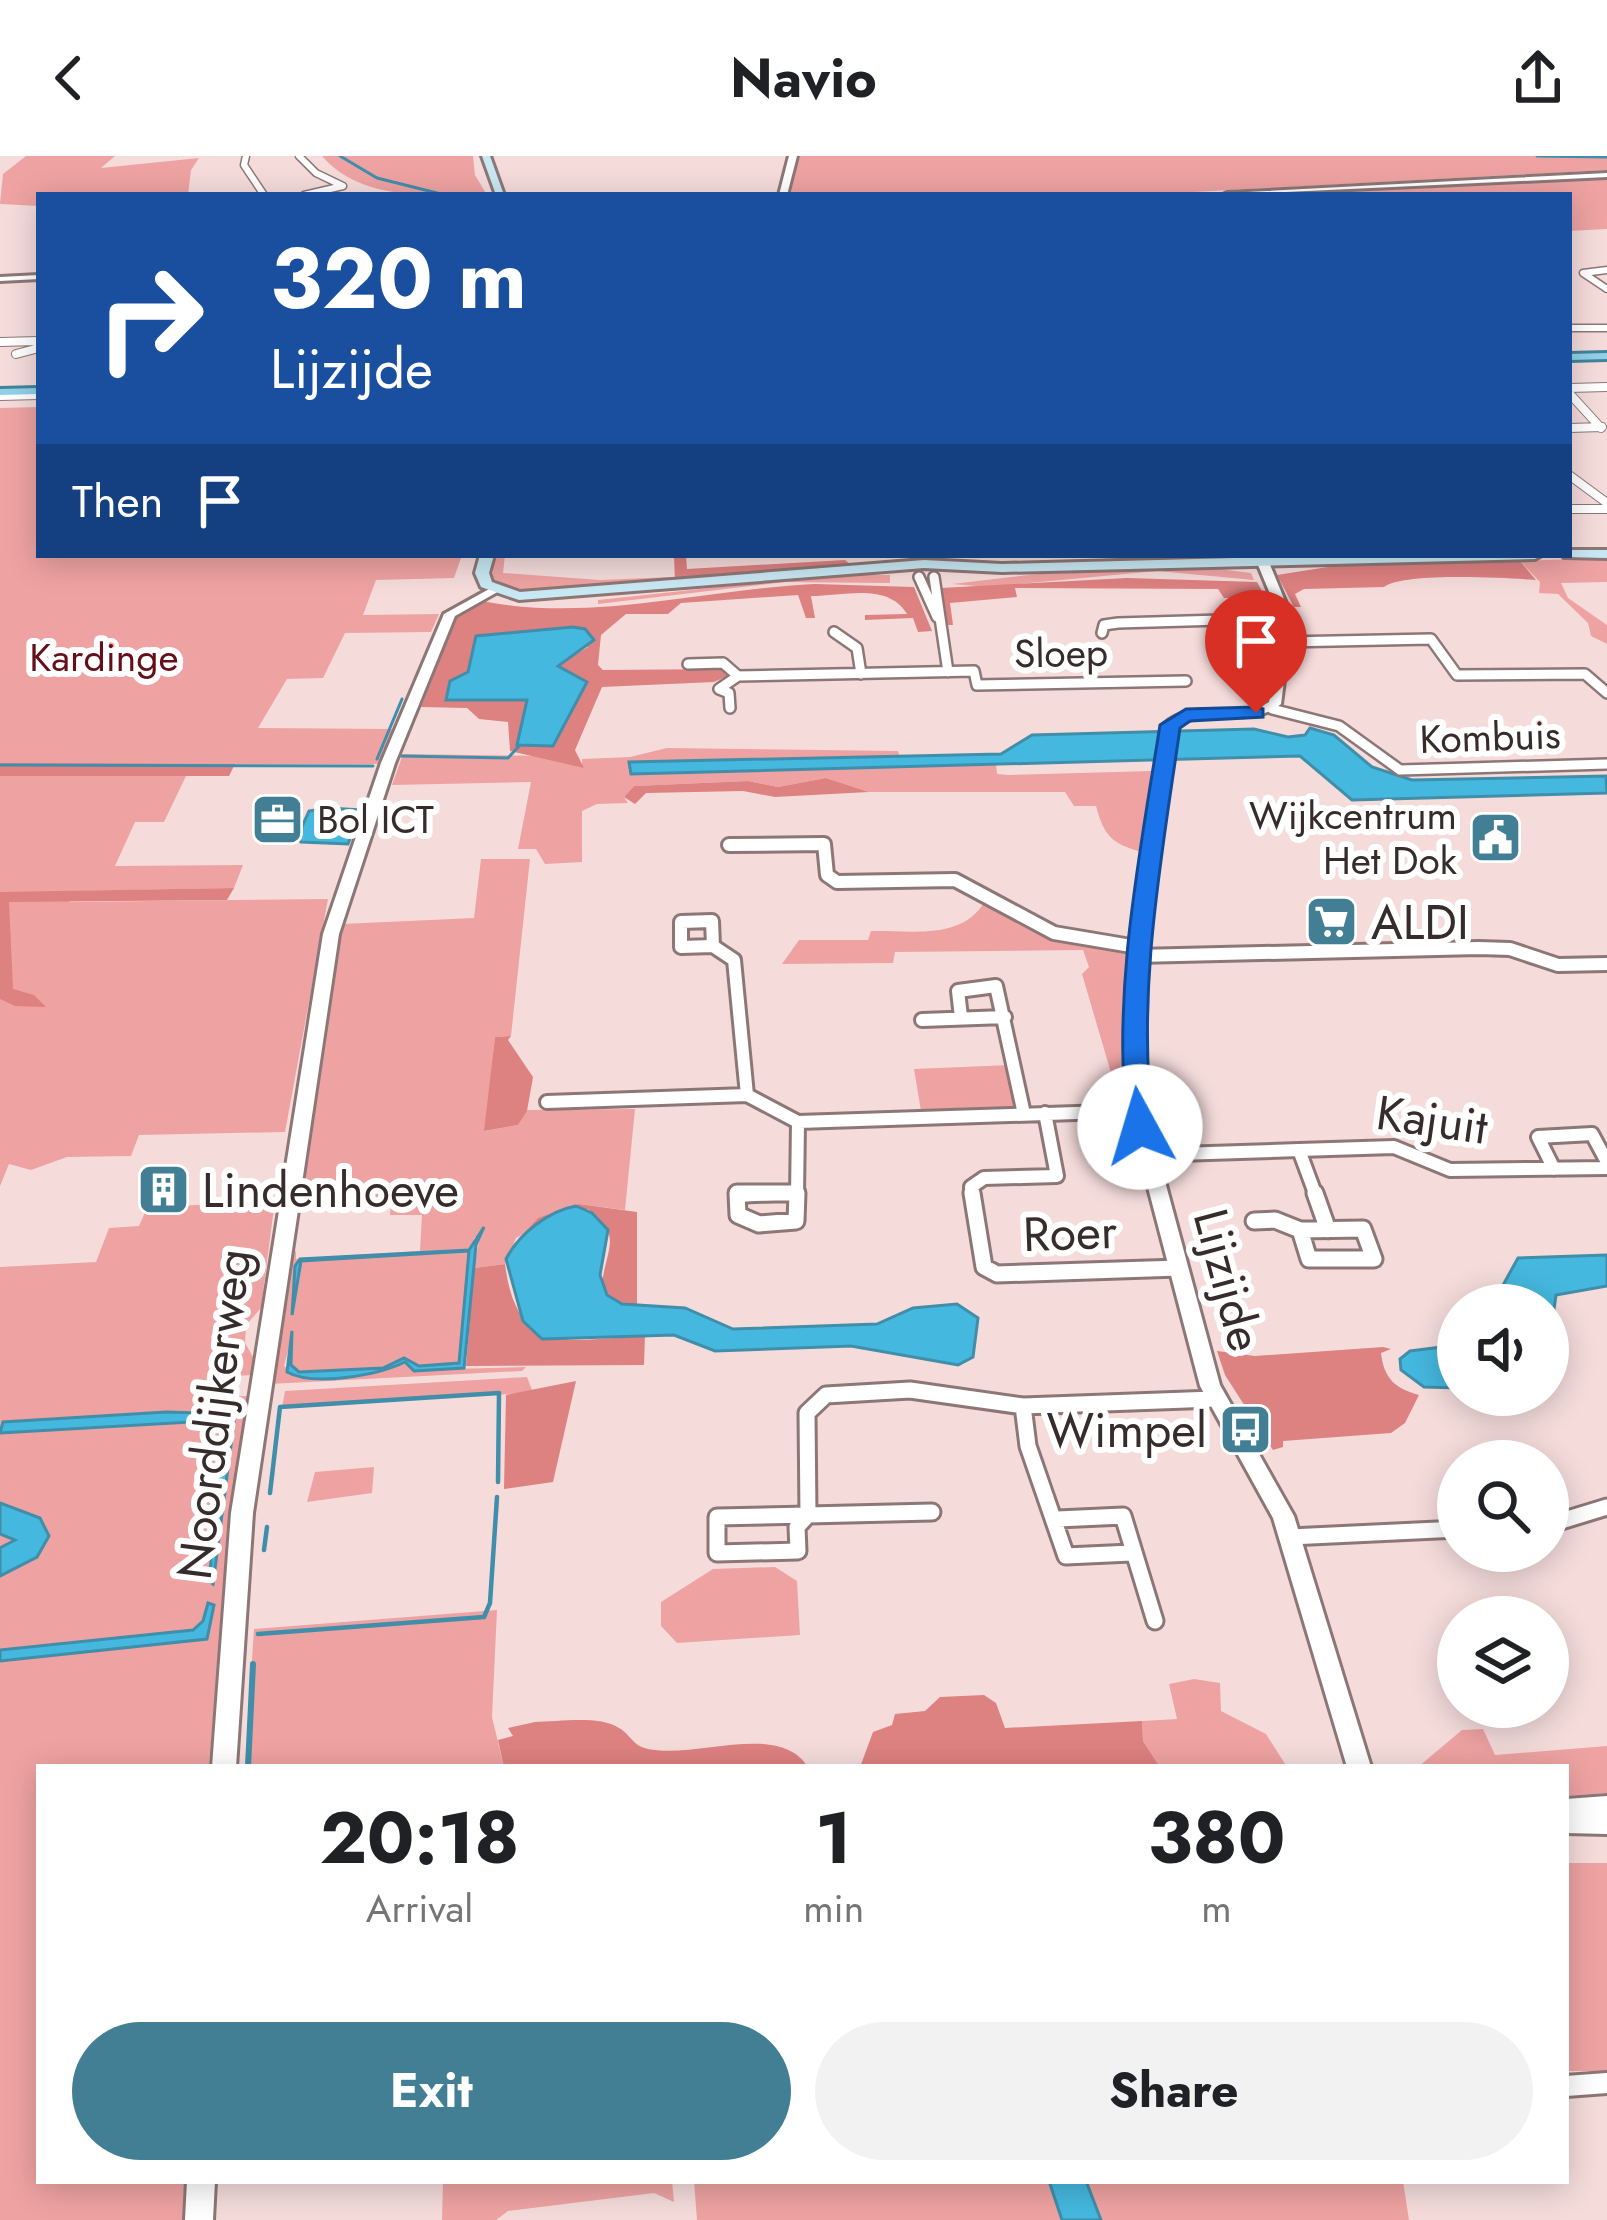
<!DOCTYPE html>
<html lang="en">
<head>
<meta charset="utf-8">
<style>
	:root { --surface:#fff; --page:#f2f2f2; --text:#202124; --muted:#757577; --accent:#427f95 }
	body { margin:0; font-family:Jost,sans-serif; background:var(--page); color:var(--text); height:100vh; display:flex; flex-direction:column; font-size:45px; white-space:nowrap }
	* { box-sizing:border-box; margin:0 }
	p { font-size:39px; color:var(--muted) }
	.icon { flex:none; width:66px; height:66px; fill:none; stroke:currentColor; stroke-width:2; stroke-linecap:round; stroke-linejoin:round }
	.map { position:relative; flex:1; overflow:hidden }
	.side { position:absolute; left:36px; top:1608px; width:1533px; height:420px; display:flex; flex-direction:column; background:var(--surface); border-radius:0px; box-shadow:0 6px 30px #0003 }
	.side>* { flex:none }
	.banner { position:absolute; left:36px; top:36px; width:1536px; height:366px; border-radius:0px; box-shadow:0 6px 30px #0003; background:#1a4fa0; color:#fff; overflow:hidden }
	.tools { position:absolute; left:1437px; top:1128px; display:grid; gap:24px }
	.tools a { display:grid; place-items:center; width:132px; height:132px; border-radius:50%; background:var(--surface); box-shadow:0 6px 30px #0003; font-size:60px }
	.pin { position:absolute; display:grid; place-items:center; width:102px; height:102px; color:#fff; margin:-123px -51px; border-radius:50% 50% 50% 0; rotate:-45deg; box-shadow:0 0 12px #0007 }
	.pin .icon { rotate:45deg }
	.me { position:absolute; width:132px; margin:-66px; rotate:354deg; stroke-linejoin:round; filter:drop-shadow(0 0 9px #0008) }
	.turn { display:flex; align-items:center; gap:42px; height:252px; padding:0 36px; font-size:54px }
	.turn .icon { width:156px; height:156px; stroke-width:2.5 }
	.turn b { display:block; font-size:84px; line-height:102px }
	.then { display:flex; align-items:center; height:114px; padding:0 36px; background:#0003; gap:24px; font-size:45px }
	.eta { display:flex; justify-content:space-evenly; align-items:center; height:204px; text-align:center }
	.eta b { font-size:72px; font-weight:700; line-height:84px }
	.action { display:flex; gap:24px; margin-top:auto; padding:24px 36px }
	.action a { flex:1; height:138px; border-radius:72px; background:var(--accent); color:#fff; font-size:48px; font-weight:700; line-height:138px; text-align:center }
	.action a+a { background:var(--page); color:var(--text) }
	header { display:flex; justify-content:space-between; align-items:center; height:156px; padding:0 36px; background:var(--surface); font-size:54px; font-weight:700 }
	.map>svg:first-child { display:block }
	.green { fill:#eea3a2 }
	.forest { fill:#de8181; fill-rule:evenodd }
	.water { fill:#45b8df; stroke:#408ea9; stroke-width:3 }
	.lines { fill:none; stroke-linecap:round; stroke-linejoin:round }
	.stream-far2 { stroke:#408ea9; stroke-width:3 }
	.stream-far1 { stroke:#408ea9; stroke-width:4.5 }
	.stream { stroke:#408ea9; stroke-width:6 }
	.minor-far5-casing { stroke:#8d7776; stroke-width:9 }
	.minor-far4-casing { stroke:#8d7776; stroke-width:10 }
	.minor-far3-casing { stroke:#8d7776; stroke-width:14 }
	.minor-far2-casing { stroke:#8d7776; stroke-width:18 }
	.minor-far1-casing { stroke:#8d7776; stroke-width:21 }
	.minor-casing { stroke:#8d7776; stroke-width:26 }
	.tertiary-casing { stroke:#8d7776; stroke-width:6 }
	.secondary-casing { stroke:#8d7776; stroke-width:6 }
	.primary-casing { stroke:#42849c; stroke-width:6 }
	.minor-far5 { stroke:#fff; stroke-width:6 }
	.minor-far4 { stroke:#fff; stroke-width:8 }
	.minor-far3 { stroke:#fff; stroke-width:9 }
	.minor-far2 { stroke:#fff; stroke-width:12 }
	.minor-far1 { stroke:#fff; stroke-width:15 }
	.minor { stroke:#fff; stroke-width:20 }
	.tertiary { fill:#fff; fill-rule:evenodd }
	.secondary { fill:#c8e8f3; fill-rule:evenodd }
	.primary { fill:#91d1e8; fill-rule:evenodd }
	.route { fill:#1a73e8; stroke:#114b97; stroke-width:3 }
	.labels { text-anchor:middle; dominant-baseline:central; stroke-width:12; stroke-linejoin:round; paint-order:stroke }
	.far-street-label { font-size:39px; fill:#362c2c; stroke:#fff }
	.far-park-label { font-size:39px; fill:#640f19; stroke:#fff }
	.far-poi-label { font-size:39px; fill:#362c2c; stroke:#fff; text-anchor:end }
	.poi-label { font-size:48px; fill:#362c2c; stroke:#fff; text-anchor:start }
	.street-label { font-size:48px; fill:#362c2c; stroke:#fff }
</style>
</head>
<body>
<header><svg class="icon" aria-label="back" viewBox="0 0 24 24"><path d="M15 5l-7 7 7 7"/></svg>Navio<svg class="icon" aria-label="share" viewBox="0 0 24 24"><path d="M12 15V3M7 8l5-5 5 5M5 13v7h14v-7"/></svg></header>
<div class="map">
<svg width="1607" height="2064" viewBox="0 0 1607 2064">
	<rect width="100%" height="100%" fill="#f5dcdb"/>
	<!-- green -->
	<path class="green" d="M26 0H115L101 12 199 2 191 14 188 39H39V50L0 48 3 18Z
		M322 0H473L475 19 487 39C433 39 361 46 322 0Z
		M800 0H1607V14L1138 39H789Z
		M1607 20V73L1569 75V39H1252Z
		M39 251V399H462L454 422 376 424 363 459 439 458 431 476 345 477 323 522 287 523 258 572 393 573 380 608H145L139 620H186L164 666H135L115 710 243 709 234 732 75 735 69 746 328 743 285 976 139 979 131 1000 67 1001 31 1014 9 1008 0 1030V252Z
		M494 399H505L503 417 600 424 672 421 675 427 519 435 492 423Z
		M1607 402V426L1561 427 1568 442 1607 469V488L1591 480 1588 467 1558 438 1539 437 1540 426 1520 405Z
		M1210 412 1251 417 1254 424 1157 415 988 431 952 428 1054 416Z
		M833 419H890V427L786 426 598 448V444Z
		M667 592 898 595 903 610 996 608 997 618 1008 619 1151 615 1142 696C1112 688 1104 680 1096 650H1074L1065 636H869L826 622 778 631 748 625 634 630 624 641 628 647 597 648 582 655V706L545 708 536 693H518L531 626 392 629 403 598 550 600 582 611V603L630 601Z
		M481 703H530L511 880 495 881 485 975 518 969 527 954 635 953 625 1054 579 1048 516 1082 505 1108 474 1112 480 1080 474 1082 459 1207 419 1210 400 1203 383 1212 299 1216 291 1209 293 1176 284 1210C307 1232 377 1220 405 1206L411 1214 526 1211 522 1215 270 1228 289 1098 296 1095V1103L420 1095 422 1059H390L391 1047 300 1053 342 768 474 762Z
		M985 745 1056 784 1127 798 1119 944 1082 818 1089 811 1083 794 895 796 893 807 782 808 799 784H868L871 775C911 774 962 785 985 745Z
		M1010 909 1018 946 1012 952 921 955 914 913Z
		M275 1044 261 1152 246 1169 245 1187 256 1206 251 1219 221 1221 217 1241 248 1240 227 1393 209 1611H39V2025H185L183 2064H0V1111L96 1106 109 1072 139 1070 147 1052Z
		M527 1221 532 1234 525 1237 282 1252 285 1235Z
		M374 1311 372 1337 307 1346 315 1316Z
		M775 1411 797 1425 800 1479 677 1487 661 1470V1446L713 1413Z
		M497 1454 492 1561 504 1611H245L254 1473Z
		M1194 1523 1220 1527 1221 1555 1266 1578 1287 1611H1160L1143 1585 1142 1565 1177 1563 1169 1528Z
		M1483 1573 1495 1599 1607 1590V1637L1566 1640V1611H1418L1462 1574Z
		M1566 1707H1607V1915H1566Z
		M443 2025H672L674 2046 654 2037 508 2055 496 2064H442Z
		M694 2025H1049L1062 2064H697Z
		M1086 2025H1403L1409 2064H1101Z"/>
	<!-- forest -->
	<path class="forest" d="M674 399H686L687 413 845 404 853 410 675 427Z
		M1520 405 1536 424C1506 422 1405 416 1384 431L1304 433 1295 438 1301 451H1294L1277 419 1334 410Z
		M1127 422 1257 426 1273 455 1263 456 1260 442H1224L1218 433 1015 432 1017 441 950 447 953 469H946L941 432Z
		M815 428 914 431 932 475 918 476 913 462 865 464V459L907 458C888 426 844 440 811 440L815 462H806L798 439 681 447 668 458H626L601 479 598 509 603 514 726 513 730 519 714 526 602 531 575 594 584 612 510 595 508 566 479 563 467 552 421 551 456 462 482 445C593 467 704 433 815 428ZM560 472 588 491 557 510 587 527 552 590 528 544 450 526 468 516 476 480Z
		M0 607 235 608 229 620H0Z
		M826 622 869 636 775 641 743 635 646 637 635 648 624 641 634 630 748 625 778 631Z
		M234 732 227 744 9 746 13 833 34 839 46 851 15 850 0 843V736Z
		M511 880 508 884 533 921 527 955 518 969 484 975 495 881Z
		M579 1048 637 1056V1150C582 1147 609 1114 610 1085 610 1071 597 1061 588 1053L513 1090 538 1062Z
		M505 1108C517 1203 571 1183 645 1180L644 1209 466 1210 474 1112Z
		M1383 1191 1391 1193 1381 1197C1384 1223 1395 1232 1419 1239L1405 1267 1391 1277 1283 1285V1291L1273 1294 1225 1219 1217 1195 1255 1200Z
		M576 1225 553 1326 504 1333 506 1239Z
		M984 1539 996 1547 1005 1572 1142 1565 1143 1585 1160 1611H860L873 1576 892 1569 895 1558 925 1555 940 1541Z
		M535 1566C558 1566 599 1559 619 1572 631 1579 633 1590 648 1593 697 1603 779 1565 808 1611H504L498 1584 513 1580 508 1572Z"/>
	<!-- water -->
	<path class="water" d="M573 471 585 473 594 484 558 510 587 526 553 590 517 589 527 544H446L450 525 468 516 476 480Z
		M1310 572 1334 579 1372 611 1412 624 1606 620 1607 637 1352 644 1300 600 631 618 629 606 1001 598 1032 579 1254 573 1288 581 1305 579Z
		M327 652 361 654 348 688 301 686 297 682 309 655Z
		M576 1050 592 1057 608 1074 600 1119 607 1139 622 1148 685 1152 733 1173 877 1168 913 1152 957 1148 978 1162 973 1201 958 1209 851 1190 715 1195 674 1179 542 1183 523 1165 506 1103C519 1078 548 1055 576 1050Z
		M484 1071 476 1089 464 1212 414 1215 405 1206C378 1219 314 1231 287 1216L292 1175 291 1209 299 1216 383 1212 404 1202 419 1210 459 1207 469 1095 301 1105 292 1159 295 1110 300 1103 469 1094Z
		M1607 1099V1130L1556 1139 1548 1196V1149H1492L1518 1102Z
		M1458 1189V1232L1424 1231 1401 1214 1400 1203 1410 1195Z
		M166 1256 235 1258 213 1428 209 1425 225 1264 0 1277 3 1266Z
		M0 1347 40 1362 49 1380 37 1401 0 1420V1392L15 1384 0 1378Z
		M208 1447 214 1449 207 1483 0 1505V1494L193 1474 203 1465Z
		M1049 2025H1086L1101 2064H1062Z"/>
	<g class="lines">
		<!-- stream-far2 -->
		<path class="stream-far2" d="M340 0 377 22 445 39
			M1537 0 1607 1
			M401 600 508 602 520 589
			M377 603 402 543
			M0 609 373 610"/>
		<!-- stream-far1 -->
		<path class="stream-far1" d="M270 1337 280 1251 499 1237 498 1326
			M264 1394 267 1371
			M258 1478 484 1461 490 1447 497 1341"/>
		<!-- stream -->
		<path class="stream" d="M248 1611 253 1508"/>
		<defs>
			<path id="minor-far5" d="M246 0 244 9 264 39
				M299 0 316 17 343 30
				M304 39 343 30
				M1607 114 1583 117 1607 133
				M1569 172H1607"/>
			<path id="minor-far4" d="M0 186 39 185
				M16 198 39 192
				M1569 232 1607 231
				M1569 237 1601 272
				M0 240 39 239
				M1569 272 1602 271
				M1569 319 1607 347
				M1569 353H1607"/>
			<path id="minor-far3" d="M919 421 937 461
				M934 421 948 516
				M834 476 857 492 861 518
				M1102 477 1104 469 1118 467 1286 462
				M1285 486 1431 483 1457 519 1585 518 1607 537
				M688 508 723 507 738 520 974 515 977 529 1186 525
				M730 552 729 537 719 533 738 520
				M1272 553 1339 570 1400 614 1607 608"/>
			<path id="minor-far2" d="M729 689 824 688 827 719 837 726 955 724 1054 777 1137 791
				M712 765 713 790 681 791V766Z
				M713 790 734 804 747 939 798 966 1137 955
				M1137 800 1479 792 1510 793 1558 809 1607 808
				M961 861 958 835 996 830 1024 958
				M922 864 1005 861
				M547 946 747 939
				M1147 999 1299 994
				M1554 1013 1538 981 1592 978 1607 1006
				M737 1040 794 1037
				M797 1040 798 966
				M972 1040 971 1031 984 1022 1057 1020 1045 957
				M1316 1040 1299 994 1394 991 1450 1014 1607 1012"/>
			<path id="minor-far1" d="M794 1037H737L738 1059 759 1068 796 1065 797 1037
				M972 1037 984 1111 997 1118 1179 1112
				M1315 1037 1328 1074
				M1254 1065 1275 1064 1300 1074
				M1363 1073 1374 1103H1309L1300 1074Z
				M1023 1250 1028 1290 1066 1400 1131 1397
				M808 1359 797 1371 798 1395 717 1397V1361Z
				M808 1359 807 1257 826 1239 910 1234 1023 1250 1214 1243
				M808 1359 932 1356
				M1058 1363 1123 1360 1155 1465
				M1548 1369 1607 1351
				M1290 1381 1458 1373"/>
			<path id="minor" d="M1566 1930 1607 1927"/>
			<path id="tertiary" d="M789 0H797L787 39H779Z
				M1607 17V21L1223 39 1227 37Z
				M39 119V123L0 125V121Z
				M1262 401 1268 404 1292 462 1281 548C1250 574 1208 547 1176 571L1145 791 1146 955 1220 1229 1294 1360 1371 1611H1347L1273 1362 1200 1230 1128 955 1129 791 1163 569C1195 540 1236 567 1269 546L1280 462 1256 404Z
				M491 432 501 434 455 460 395 607 339 778 253 1357 236 1611H212L231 1357 323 778 381 607 444 458Z
				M1607 1640V1678L1566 1677V1643Z
				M187 2025H215L213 2064H185Z"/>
			<path id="secondary" d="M482 0H490L504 39H496Z
				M1569 394H1607V402L1564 401 1569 399Z
				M480 399H494L489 417 492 426 520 436 924 404 1002 408 1354 399H1542L1535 403 1002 416 924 412 519 444 481 431 475 417Z"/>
			<path id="primary" d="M1607 197V203L1569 204V198Z
				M39 232V238L0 239V233Z"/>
		</defs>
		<!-- minor-far5 casing -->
		<use href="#minor-far5" class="minor-far5-casing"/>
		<!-- minor-far4 casing -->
		<use href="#minor-far4" class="minor-far4-casing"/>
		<!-- minor-far3 casing -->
		<use href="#minor-far3" class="minor-far3-casing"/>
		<!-- minor-far2 casing -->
		<use href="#minor-far2" class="minor-far2-casing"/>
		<!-- minor-far1 casing -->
		<use href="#minor-far1" class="minor-far1-casing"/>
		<!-- minor casing -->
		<use href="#minor" class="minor-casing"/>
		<!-- tertiary casing -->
		<use href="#tertiary" class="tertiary-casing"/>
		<!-- secondary casing -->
		<use href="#secondary" class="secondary-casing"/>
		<!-- primary casing -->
		<use href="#primary" class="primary-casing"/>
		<!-- minor-far5 -->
		<use href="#minor-far5" class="minor-far5"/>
		<!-- minor-far4 -->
		<use href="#minor-far4" class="minor-far4"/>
		<!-- minor-far3 -->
		<use href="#minor-far3" class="minor-far3"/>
		<!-- minor-far2 -->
		<use href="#minor-far2" class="minor-far2"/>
		<!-- minor-far1 -->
		<use href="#minor-far1" class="minor-far1"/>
		<!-- minor -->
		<use href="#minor" class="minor"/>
		<!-- tertiary -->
		<use href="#tertiary" class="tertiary"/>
		<!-- secondary -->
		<use href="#secondary" class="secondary"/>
		<!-- primary -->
		<use href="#primary" class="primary"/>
	</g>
	<!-- route -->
	<path class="route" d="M1256 551 1263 553V561L1190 565 1180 572C1161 705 1136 837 1153 971L1140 980 1127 971C1112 835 1139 703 1160 569L1186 553Z"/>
	<!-- icons -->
	<defs>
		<symbol id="office-square" viewBox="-11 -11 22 22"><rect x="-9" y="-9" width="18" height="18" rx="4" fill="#427f95" stroke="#fff"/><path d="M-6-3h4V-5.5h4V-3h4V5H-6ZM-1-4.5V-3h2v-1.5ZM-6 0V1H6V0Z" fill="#fff"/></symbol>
		<symbol id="civic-square" viewBox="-11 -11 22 22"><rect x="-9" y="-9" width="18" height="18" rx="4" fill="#427f95" stroke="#fff"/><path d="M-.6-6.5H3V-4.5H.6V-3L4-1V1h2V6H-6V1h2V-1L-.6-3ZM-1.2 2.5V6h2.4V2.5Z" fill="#fff"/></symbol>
		<symbol id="supermarket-square" viewBox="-11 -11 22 22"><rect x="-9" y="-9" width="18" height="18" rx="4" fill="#427f95" stroke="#fff"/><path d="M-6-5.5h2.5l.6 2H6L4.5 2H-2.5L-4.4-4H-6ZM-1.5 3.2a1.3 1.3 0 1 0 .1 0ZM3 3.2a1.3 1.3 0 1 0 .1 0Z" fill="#fff"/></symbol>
		<symbol id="building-square" viewBox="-11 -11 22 22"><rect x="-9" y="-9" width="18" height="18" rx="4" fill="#427f95" stroke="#fff"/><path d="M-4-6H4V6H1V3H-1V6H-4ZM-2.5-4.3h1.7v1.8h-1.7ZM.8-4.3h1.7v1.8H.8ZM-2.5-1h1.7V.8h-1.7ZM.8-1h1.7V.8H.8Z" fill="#fff"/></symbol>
		<symbol id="bus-square" viewBox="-11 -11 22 22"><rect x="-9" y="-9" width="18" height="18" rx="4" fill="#427f95" stroke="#fff"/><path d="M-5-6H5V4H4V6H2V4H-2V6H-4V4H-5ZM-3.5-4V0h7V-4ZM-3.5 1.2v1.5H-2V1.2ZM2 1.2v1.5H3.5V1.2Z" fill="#fff"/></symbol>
	</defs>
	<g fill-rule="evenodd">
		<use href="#office-square" x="248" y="634" width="59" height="59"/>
		<use href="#civic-square" x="1466" y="652" width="59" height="59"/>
		<use href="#supermarket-square" x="1302" y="736" width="59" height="59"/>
		<use href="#building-square" x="134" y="1004" width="59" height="59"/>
		<use href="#bus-square" x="1216" y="1244" width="59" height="59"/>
	</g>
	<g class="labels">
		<!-- far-street labels -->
		<g class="far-street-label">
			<text transform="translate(1061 497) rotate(-1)">Sloep</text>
			<text transform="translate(1490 581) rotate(-2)">Kombuis</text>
		</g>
		<!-- far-park labels -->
		<g class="far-park-label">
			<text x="104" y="501">Kardinge</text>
		</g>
		<!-- far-poi labels -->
		<g class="far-poi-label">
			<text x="1457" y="659">Wijkcentrum<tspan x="1457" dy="45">Het Dok</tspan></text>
			<text x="317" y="663" text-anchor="start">Bol ICT</text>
		</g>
		<!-- poi labels -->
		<g class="poi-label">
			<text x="1371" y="766">ALDI</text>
			<text x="202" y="1034">Lindenhoeve</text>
			<text x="1207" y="1274" text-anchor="end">Wimpel</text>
		</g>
		<!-- street labels -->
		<g class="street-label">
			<text transform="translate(1432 964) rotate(8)">Kajuit</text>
			<text transform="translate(1070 1077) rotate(-2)">Roer</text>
			<text transform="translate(1228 1124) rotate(75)">Lijzijde</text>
			<text transform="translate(214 1258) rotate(-83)">Noorddijkerweg</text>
		</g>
	</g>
</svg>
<div class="tools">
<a><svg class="icon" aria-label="sound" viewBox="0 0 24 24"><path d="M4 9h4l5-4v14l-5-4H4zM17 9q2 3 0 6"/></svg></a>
<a><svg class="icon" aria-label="search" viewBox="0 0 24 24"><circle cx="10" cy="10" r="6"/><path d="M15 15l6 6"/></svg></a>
<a><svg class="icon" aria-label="layers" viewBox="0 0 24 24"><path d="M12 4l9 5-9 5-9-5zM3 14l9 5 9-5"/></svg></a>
</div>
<div class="pin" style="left:1256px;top:557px;background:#d93025"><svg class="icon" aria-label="arrive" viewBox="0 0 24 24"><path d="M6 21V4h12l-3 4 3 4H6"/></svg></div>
<svg class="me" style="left:1140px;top:971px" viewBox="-20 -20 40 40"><circle r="19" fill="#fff"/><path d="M0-13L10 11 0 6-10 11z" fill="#1a73e8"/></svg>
<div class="banner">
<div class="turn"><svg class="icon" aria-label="right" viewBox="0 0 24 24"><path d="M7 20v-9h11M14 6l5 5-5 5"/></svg><div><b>320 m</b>Lijzijde</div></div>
<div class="then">Then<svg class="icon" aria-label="arrive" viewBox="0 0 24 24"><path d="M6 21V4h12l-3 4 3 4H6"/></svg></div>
</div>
<section class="side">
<div class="eta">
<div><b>20:18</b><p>Arrival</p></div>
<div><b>1</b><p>min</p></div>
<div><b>380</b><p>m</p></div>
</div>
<div class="action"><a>Exit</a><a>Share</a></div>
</section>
</div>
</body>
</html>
